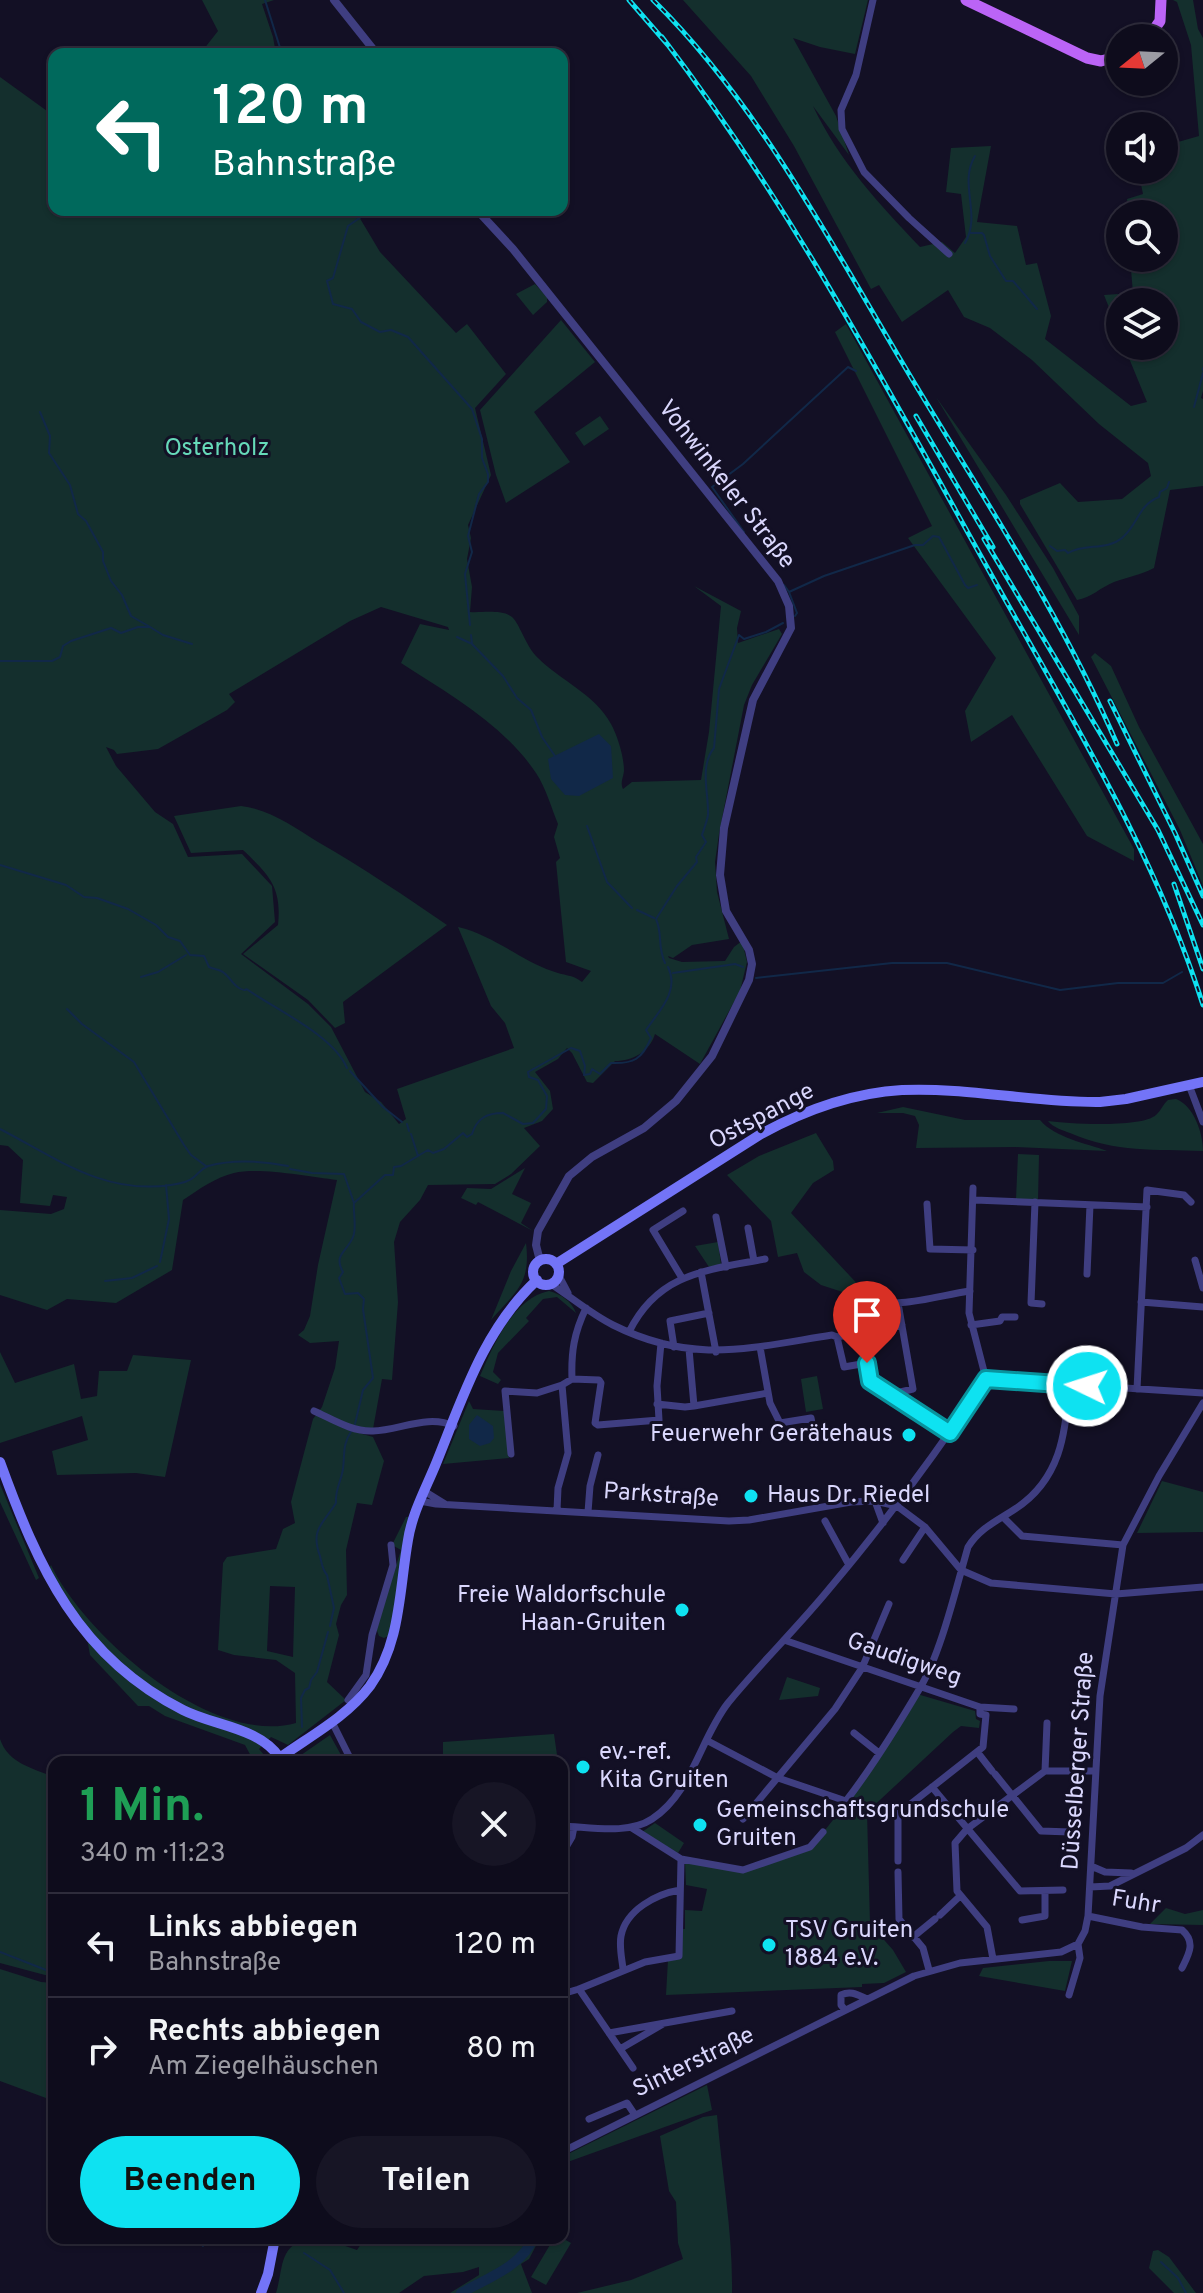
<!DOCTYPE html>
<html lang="de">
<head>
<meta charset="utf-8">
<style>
	:root { --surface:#0e0c1c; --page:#171525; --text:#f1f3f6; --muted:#9b9ba3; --line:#2e2c3b; --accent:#0ee2f1 }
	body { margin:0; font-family:Overpass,sans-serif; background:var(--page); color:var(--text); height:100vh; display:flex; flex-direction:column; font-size:30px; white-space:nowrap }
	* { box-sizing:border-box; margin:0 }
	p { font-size:26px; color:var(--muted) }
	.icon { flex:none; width:44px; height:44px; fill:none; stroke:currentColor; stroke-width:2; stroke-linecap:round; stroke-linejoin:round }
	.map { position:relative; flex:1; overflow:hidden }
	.drawer { position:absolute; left:48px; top:1756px; width:520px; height:488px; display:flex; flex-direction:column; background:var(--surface); border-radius:16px; box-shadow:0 2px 6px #0004,0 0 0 2px var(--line) }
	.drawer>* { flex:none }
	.guide { position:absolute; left:48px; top:48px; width:520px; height:168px; border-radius:16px; box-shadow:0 2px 6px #0004,0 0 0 2px var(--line); background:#00695c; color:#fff; overflow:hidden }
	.needle { width:52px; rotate:252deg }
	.tools { position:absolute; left:1106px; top:24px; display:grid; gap:16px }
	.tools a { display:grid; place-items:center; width:72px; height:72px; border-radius:50%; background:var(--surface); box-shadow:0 2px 6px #0004,0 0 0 2px var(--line); font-size:40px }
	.pin { position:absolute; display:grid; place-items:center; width:68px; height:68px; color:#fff; margin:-82px -34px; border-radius:50% 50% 50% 0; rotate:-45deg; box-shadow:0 0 8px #0007 }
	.pin .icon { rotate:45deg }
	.me { position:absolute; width:88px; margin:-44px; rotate:274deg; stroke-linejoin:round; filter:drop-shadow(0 0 6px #0008) }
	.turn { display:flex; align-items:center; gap:28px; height:168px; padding:0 32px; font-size:36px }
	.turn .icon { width:104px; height:104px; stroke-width:2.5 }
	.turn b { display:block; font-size:56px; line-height:68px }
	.round { display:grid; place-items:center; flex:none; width:84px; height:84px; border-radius:42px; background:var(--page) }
	.head { display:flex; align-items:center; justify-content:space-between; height:136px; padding:0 32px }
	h1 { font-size:48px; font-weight:700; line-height:60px; color:#1e9e55 }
	.button { display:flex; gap:16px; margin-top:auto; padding:16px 32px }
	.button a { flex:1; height:92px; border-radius:48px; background:var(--accent); color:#111; font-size:32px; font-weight:700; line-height:92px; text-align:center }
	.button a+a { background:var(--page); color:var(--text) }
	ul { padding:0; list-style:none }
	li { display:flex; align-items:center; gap:24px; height:104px; padding:0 32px; border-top:2px solid var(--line) }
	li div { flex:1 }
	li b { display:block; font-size:30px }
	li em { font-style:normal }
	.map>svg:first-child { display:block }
	.green { fill:#142f2d; fill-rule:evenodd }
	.water { fill:#112848 }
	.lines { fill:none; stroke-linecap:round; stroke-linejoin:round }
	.stream { stroke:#112848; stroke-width:2 }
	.river { stroke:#112848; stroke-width:10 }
	.minor { stroke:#3f3e81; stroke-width:7 }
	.tertiary { stroke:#3f3e81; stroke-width:8 }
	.secondary { stroke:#7374f7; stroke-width:10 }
	.primary { stroke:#bb64f6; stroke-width:11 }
	.rail-casing { stroke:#0ee2f1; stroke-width:5 }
	.rail { stroke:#131025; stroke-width:2; stroke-dasharray:6; stroke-linecap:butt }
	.route-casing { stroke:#09939d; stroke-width:20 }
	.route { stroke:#0ee2f1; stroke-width:14 }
	.poi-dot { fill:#0ee2f1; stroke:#131025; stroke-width:3 }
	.labels { text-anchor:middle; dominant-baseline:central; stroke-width:6; stroke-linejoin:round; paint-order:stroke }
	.park-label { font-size:24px; fill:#66d9b9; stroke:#131025 }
	.street-label { font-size:24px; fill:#dad7fd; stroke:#131025 }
	.poi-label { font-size:24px; fill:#dad7fd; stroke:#131025; text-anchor:start }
</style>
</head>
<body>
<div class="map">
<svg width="1203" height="2293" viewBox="0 0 1203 2293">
	<rect width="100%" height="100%" fill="#131025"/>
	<!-- green -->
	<path class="green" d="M202 0H274L262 4 273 37 276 54H200L218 31Z
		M683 0H868L855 54 820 47 793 38 836 116 849 155 813 106C839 161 879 204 920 247L942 242 955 253 966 237 961 194 946 192 951 148 991 146 977 222 1017 226 1026 265 1037 263 1051 316 1045 339 1131 406 1147 402 1124 346H1164V302H1120V335L1104 295 1133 293 1130 258H1164V214H1129L1127 199 1143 194 1138 170H1164V146L1199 136 1191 45 1177 2 1173 0H1193L1198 29 1203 38V391L1201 398 1203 399V486L1170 490 1154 568C1140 575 1128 577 1114 582 1101 587 1091 598 1077 600L1020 504V500L1060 483 1078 502 1122 499 1151 476 1148 463 1099 424 1032 360 990 328 964 317 948 290 902 322 879 285 871 289 794 146 751 76Z
		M0 77 54 116V210H355L380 252 456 333 467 324 506 374 475 408 491 475 468 525 471 538 467 559 472 587 470 612C481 613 502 609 512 617 520 624 526 647 538 658 561 681 595 694 611 724 618 737 624 757 624 771 623 779 620 782 623 789L632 782 701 780 709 732 721 606 694 586 741 611 737 628 738 643 779 629 782 634 752 685 744 705 719 834 715 862 717 892 729 939 692 945 673 958 668 956 669 958 682 962 725 961 734 947 742 941 747 962 740 991 700 1064 655 1034C650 1051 633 1061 615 1061L593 1083 587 1082 572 1053 567 1048 558 1059 535 1072 550 1091 553 1109 542 1121 524 1128 540 1146 511 1174 495 1184 428 1185 420 1200 400 1222 394 1242 398 1302 392 1380 382 1379 373 1429H361L359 1433 373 1437 384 1461 372 1505 357 1503 346 1550 347 1595 341 1605 336 1624 339 1635 327 1682 346 1700 288 1745 271 1737 259 1749 265 1756 263 1762H251L253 1760 245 1745 165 1716 149 1706H138L90 1655 85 1627 48 1571 51 1565C85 1636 212 1747 296 1723L295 1673 276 1660 234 1655 218 1650 223 1563 227 1557 276 1549 283 1529 295 1523 291 1502 313 1419 322 1407 335 1368 339 1341 310 1343 298 1335 304 1330 310 1316 318 1265 337 1180C309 1177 260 1167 234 1173 216 1177 198 1190 183 1200L172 1270 116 1303 67 1299 47 1310 0 1295V1210L51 1214 64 1209 67 1197 53 1195 50 1206 20 1203 23 1160 8 1146 0 1145ZM381 607 448 627 449 630 420 624 401 663C449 694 503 724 536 773 546 788 551 807 558 824L554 837 560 858 556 862 566 962 591 971 582 982C572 974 564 976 552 971 520 960 493 935 458 927L491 1006 505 1023 514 1048 397 1089 406 1119 399 1124 381 1102 365 1092 331 1027 308 1004 241 954 275 922 272 886 242 854 188 857 173 824 155 812 116 766 106 747 114 750 117 754 158 749 227 710 235 702 229 694 350 621ZM270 1586 295 1587 293 1657 267 1651Z
		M535 284 547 297V302L533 315 516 294Z
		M561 320 595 362 534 412 570 462 506 503 496 475 480 410Z
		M846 324 1134 849V861L1087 836 1012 715 971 742 965 711 996 658 908 538 932 526 835 332Z
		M936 397 1006 495 1053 568 1079 616V635Z
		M600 416 609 429 584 446 575 433Z
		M1095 653 1111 666 1139 727 1203 844V886L1180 830 1091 657Z
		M241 806C269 809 294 827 318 842 363 868 405 896 447 925L343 1002 345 1023 335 1028 308 1000 243 954 278 925C282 887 269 875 243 850L191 853 174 816Z
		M1176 1099C1194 1106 1203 1133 1203 1151 1154 1149 1117 1153 1070 1133 1062 1130 1054 1128 1048 1121 1069 1124 1142 1128 1156 1115 1161 1111 1163 1104 1168 1100Z
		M903 1107 965 1120H1040C1055 1138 1086 1143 1107 1151L1015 1147 916 1148 919 1125 915 1116 903 1113H877Z
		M816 1133 833 1161 834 1170 813 1183 791 1213 864 1291 861 1298 821 1285 804 1272 797 1253 778 1257 771 1221 727 1175 759 1156Z
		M1018 1154 1039 1155 1038 1200 1016 1199Z
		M525 1168 512 1194 531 1203 521 1223 533 1231 478 1202 476 1205 461 1198 467 1188 491 1189Z
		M718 1242 721 1264 709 1267 695 1246Z
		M526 1243C531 1284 516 1291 491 1320L511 1271Z
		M549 1291C560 1294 572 1301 576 1313L557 1297 543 1299 526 1318 529 1321 498 1353 493 1372 501 1380 498 1384 480 1376C493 1346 513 1298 549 1291Z
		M0 1352 15 1383 74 1364 81 1399 97 1396 99 1371H127L133 1355 191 1360 165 1477 136 1473 57 1475 52 1451 88 1440 82 1416 0 1443Z
		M817 1376 823 1409 806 1412 801 1379Z
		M469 1401 473 1409 504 1411 509 1458 443 1464Z
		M1162 1481 1203 1492V1532L1137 1533Z
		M0 1484 39 1578 36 1580 0 1502Z
		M406 1517H409L390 1635 384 1638 379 1636 376 1628 401 1550 392 1545Z
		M787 1677 820 1688 818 1696 779 1700Z
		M917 1694 975 1711 976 1719 980 1721 979 1728 961 1726 953 1732 867 1812 870 1924 893 1950 906 1972 884 1983 862 1984V1987L666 1995 668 1960 681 1959V1929H685V1910L702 1911 707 1889 686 1885 685 1861 744 1872 810 1849 848 1801Z
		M554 1734 558 1762H443V1742Z
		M330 1735 341 1755 324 1762H291Z
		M0 1739C8 1763 32 1768 54 1777V1975H45L0 1963Z
		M655 1823 684 1843 678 1853 642 1832Z
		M1166 1908 1185 1914 1203 1910V1925L1150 1924Z
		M1049 1961H1072L1065 1991 979 1976 983 1968Z
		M0 1969 41 1982 54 1983V2101L0 2081Z
		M707 2085 712 2110 562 2164V2157Z
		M717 2115C722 2175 733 2233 732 2293H577L631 2280 683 2259 678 2243 676 2202 669 2191 660 2136 703 2117Z
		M307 2238H322L357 2250 361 2244 351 2238H540L529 2259 521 2264 532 2293H450L479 2275V2267L463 2272 424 2276 399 2293H276C284 2267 278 2248 307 2238Z
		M554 2238H562L571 2243 546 2285 531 2277Z
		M1158 2250 1169 2257 1196 2293H1174L1149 2268 1153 2251Z"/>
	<!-- water -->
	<path class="water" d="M599 734 611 746 613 778 579 796 565 795 551 779 548 759Z
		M477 1415 493 1426 494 1438 490 1443 480 1446 469 1439V1425Z"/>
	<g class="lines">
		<!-- stream -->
		<path class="stream" d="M265 0 282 54
			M357 210 361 217 348 226 333 278 327 281 333 304 352 309 361 322 380 332 391 330 408 337 472 409 482 439V458L488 474V482L479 494 468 536 472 552 465 574 470 625
			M971 233H982L984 235 990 256 1006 281H1013L1037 309
			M965 243C982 214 958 184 975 156
			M1203 368V370
			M1194 407 1203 373
			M40 412 50 436 49 453 70 485 78 514 86 521 103 552V561L111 581 122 595 131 616 150 627
			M744 532 712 487 743 464 848 367 856 371
			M1050 546 1057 551 1065 550 1068 553C1085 543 1106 551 1122 538 1139 524 1137 506 1159 497L1160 492 1167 488 1169 482
			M784 585 789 592
			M795 616 797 613 789 592 824 576 915 545H923L933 536 939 537 965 585 968 588 977 585
			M471 635 472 644 503 676 517 698 531 710 542 737 555 756
			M457 637 470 643
			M0 661H52L60 657 63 646 71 641 111 628 121 633 138 627H150L163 635 192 644
			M587 826 607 882 632 908
			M0 865 66 885 84 897 97 898 128 909 156 925 168 937 180 941 190 955 204 956 209 967C213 969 217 969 221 971 228 974 232 984 239 988 250 994 241 985 251 992 277 1010 334 1036 347 1068
			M637 910 654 918
			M665 963C657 946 663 935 656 919L677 886 697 862 696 857 706 842 702 835C704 829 707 821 708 815 709 794 699 766 714 748L719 689 739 635 744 639 766 632 783 623
			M673 973 735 964 743 967
			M141 977 158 972 186 955
			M756 978 892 963H947L1060 990 1118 983H1163L1182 972
			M67 1009 82 1024 134 1062 184 1145 191 1155 206 1166
			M350 1071 383 1107 402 1122
			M407 1124 409 1131
			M0 1129C56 1158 104 1195 171 1185 178 1184 189 1182 194 1177 199 1173 201 1169 208 1166 234 1159 262 1161 288 1166
			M411 1134 418 1156
			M290 1169 312 1173 344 1174 354 1203
			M160 1262 169 1219 166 1185
			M105 1281 132 1278 157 1266
			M355 1424 363 1390 373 1378 363 1309 364 1299 358 1293 345 1294 339 1278 343 1272C333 1254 347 1252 353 1237 357 1228 353 1213 354 1203L385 1175H393L394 1167 401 1166 428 1150 433 1153 444 1149 463 1133 467 1137 472 1134C477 1118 487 1113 503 1113L523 1124 533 1123 546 1109 547 1096 538 1080 529 1077 528 1072 571 1048 580 1051 585 1066 584 1075 590 1074 592 1069 600 1074 611 1063C634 1064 642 1059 651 1038L646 1030C659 1011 680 991 668 967
			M330 1626 334 1608 327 1575C322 1569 322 1564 320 1556 310 1529 323 1524 336 1503 335 1489 341 1482 343 1469 345 1453 342 1445 352 1430
			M302 1727 301 1698 305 1690 309 1688 311 1680 317 1672 328 1632
			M0 1952 46 1970 54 1968
			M176 2245 197 2242 203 2246
			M304 2253 330 2270 344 2293
			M1161 2262 1178 2278 1186 2293"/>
		<!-- river -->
		<path class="river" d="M461 2293C485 2279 523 2266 533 2238"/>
		<!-- minor -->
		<path class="minor" d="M873 0 856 75 841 110 842 129 864 172 909 218 949 254
			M1189 1085 1203 1122
			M973 1188 969 1313 986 1379
			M975 1200 1147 1207
			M1035 1202 1031 1303 1042 1304
			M927 1204 930 1249 973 1250
			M716 1217 726 1267
			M748 1228 754 1261
			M1195 1260 1203 1288
			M701 1272 716 1352
			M1087 1274 1090 1205
			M559 1276 568 1293
			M682 1278 653 1230 683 1211
			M551 1284C571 1297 591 1314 613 1325 693 1365 749 1348 832 1335L837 1337 902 1325
			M862 1297C896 1311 935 1296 970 1291
			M1141 1302 1203 1307
			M971 1325 1000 1321 1002 1317H1015
			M629 1332C658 1273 707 1270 765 1259
			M837 1337 844 1367 867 1363 870 1381 950 1433
			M674 1347 670 1321 709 1313
			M760 1347 770 1403 780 1423 811 1418 815 1438
			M572 1379C571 1352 574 1333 586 1308
			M1137 1389 1147 1190 1184 1195 1191 1202
			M892 1394 913 1389 898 1303
			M657 1404 685 1407 694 1406 689 1349
			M694 1406 768 1393
			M314 1411C332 1419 352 1432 373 1431 400 1430 428 1414 454 1426
			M511 1454 505 1391 537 1393 562 1385
			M424 1491 445 1504
			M420 1501 436 1504 729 1521 749 1520 851 1502 875 1501 897 1506 925 1527 961 1570 991 1583 1116 1594 1203 1587
			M875 1501 883 1523
			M557 1510 558 1488 568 1453 562 1385 572 1379 599 1380 601 1383 595 1423 598 1425 659 1420 657 1386 661 1343
			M588 1512 590 1486 598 1455
			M1003 1517 1022 1536 1123 1545
			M825 1521 849 1565
			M903 1560 925 1527
			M784 1640 980 1707 1014 1709
			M348 1700 366 1675 372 1635 393 1565 391 1545
			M332 1722 352 1762
			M854 1733 879 1753
			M708 1741 778 1778 843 1800
			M978 1753 992 1771
			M1045 1771 1047 1723
			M995 1774 1041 1831 1070 1832
			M932 1787 947 1805
			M846 1801C873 1766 897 1727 920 1688 941 1653 956 1588 968 1547 980 1528 997 1521 1015 1509 1060 1480 1066 1434 1069 1385
			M951 1809 1020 1891 1063 1890
			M743 1819 835 1709 862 1668 889 1604
			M562 1826C590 1827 628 1835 652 1819 692 1793 700 1739 728 1703 760 1664 797 1628 829 1589 886 1522 937 1452 986 1379L1203 1393
			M632 1828 681 1859 743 1870 810 1847 823 1832
			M562 1854 572 1837 574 1827
			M898 1861V1814L983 1747 986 1715 980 1714V1707
			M1091 1866 1105 1872 1131 1873
			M898 1872 899 1919 923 1948 929 1970
			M1090 1887 1110 1886 1186 1848 1203 1835
			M940 1915 959 1897
			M1088 1916 1142 1927 1182 1930C1196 1942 1189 1954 1182 1968
			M1022 1920 1045 1916V1891
			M913 1937 935 1919
			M993 1959 987 1927 957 1891 955 1843 967 1829 1045 1771H1095
			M623 1969C622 1959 619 1947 621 1936 626 1910 656 1894 680 1890
			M579 1989 633 2068
			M562 1994 579 1989 645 1962 679 1956 681 1859
			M1069 1995 1080 1958 1078 1944 1085 1931 1088 1916 1100 1696 1123 1545 1159 1476 1203 1403
			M845 2010 841 2005V1995C851 1990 858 1995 867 1999
			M609 2033 732 2011
			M620 2049 663 2024
			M589 2119 627 2103 635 2115
			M562 2152 914 1976 960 1963 1061 1952 1078 1944"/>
		<!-- tertiary -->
		<path class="tertiary" d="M334 0 377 54
			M477 210 513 249 778 581 789 606 791 628 753 700 724 828 720 875 726 911 749 950 752 964 749 980 712 1056 676 1101 644 1128 592 1157 569 1176 538 1231 536 1245 540 1261"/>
		<!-- secondary -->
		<path class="secondary" d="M533 1272a13 13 0 1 1 26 0a13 13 0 1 1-26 0Z
			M556 1264 761 1134C805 1110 851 1093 902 1090 968 1087 1034 1103 1100 1102L1126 1099 1203 1082
			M0 1462C38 1567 78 1657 183 1710 214 1726 259 1727 280 1758
			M274 1762C306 1738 345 1719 370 1686 401 1643 399 1591 408 1540 412 1514 425 1490 435 1466 462 1400 483 1330 537 1280
			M261 2293 268 2274 275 2238"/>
		<!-- primary -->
		<path class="primary" d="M966 0 1087 58 1101 61 1120 56
			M1148 38 1160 21 1161 0"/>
		<defs>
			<path id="rail" d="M629 0 668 45
				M653 0C759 104 833 247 909 374 982 496 1061 614 1117 744
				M662 37C790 204 885 384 987 567 1066 710 1154 849 1203 1005
				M916 416 993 547
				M984 539 1158 830 1203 925
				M1110 701 1175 833 1203 896
				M1174 884 1203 969"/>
		</defs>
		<!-- rail casing -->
		<use href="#rail" class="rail-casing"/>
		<!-- rail -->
		<use href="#rail" class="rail"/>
	</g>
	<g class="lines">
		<defs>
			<path id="route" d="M867 1363 870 1381 950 1433 986 1379 1087 1386"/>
		</defs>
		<!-- route casing -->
		<use href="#route" class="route-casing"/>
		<!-- route -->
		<use href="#route" class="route"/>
	</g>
	<!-- markers -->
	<g class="poi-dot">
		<circle cx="909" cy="1435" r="8"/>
		<circle cx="751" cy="1496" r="8"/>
		<circle cx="682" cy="1610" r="8"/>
		<circle cx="583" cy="1767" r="8"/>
		<circle cx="700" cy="1825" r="8"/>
		<circle cx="769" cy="1945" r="8"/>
	</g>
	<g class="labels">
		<!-- park labels -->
		<g class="park-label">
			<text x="217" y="449">Osterholz</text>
		</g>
		<!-- street labels -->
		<g class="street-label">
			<text transform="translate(726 485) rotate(52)">Vohwinkeler Straße</text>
			<text transform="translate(762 1117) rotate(-28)">Ostspange</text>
			<text transform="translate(661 1496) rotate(4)">Parkstraße</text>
			<text transform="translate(904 1660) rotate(19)">Gaudigweg</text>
			<text transform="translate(1079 1761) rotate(-86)">Düsselberger Straße</text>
			<text transform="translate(1136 1903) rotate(9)">Fuhr</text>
			<text transform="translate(694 2063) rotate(-26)">Sinterstraße</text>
		</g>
		<!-- poi labels -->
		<g class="poi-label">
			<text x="893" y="1435" text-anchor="end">Feuerwehr Gerätehaus</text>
			<text x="767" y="1496">Haus Dr. Riedel</text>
			<text x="666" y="1596" text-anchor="end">Freie Waldorfschule<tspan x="666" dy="28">Haan-Gruiten</tspan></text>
			<text x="599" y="1753">ev.-ref.<tspan x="599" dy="28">Kita Gruiten</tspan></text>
			<text x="716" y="1811">Gemeinschaftsgrundschule<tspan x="716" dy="28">Gruiten</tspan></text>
			<text x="785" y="1931">TSV Gruiten<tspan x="785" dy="28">1884 e.V.</tspan></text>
		</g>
	</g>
</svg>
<div class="tools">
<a><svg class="needle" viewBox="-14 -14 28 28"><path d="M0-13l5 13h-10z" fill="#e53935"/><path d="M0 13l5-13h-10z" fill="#9b9ba3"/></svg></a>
<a><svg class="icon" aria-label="sound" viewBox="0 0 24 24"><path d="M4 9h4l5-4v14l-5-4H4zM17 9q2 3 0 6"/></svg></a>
<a><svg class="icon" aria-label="search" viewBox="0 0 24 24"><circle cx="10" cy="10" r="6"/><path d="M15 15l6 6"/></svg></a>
<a><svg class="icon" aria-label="layers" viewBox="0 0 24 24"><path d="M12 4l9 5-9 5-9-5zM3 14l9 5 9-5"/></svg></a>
</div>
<div class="pin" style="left:867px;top:1363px;background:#d93025"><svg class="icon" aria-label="arrive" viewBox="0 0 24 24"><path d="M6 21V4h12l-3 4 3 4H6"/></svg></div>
<svg class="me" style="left:1087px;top:1386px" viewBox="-20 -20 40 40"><circle r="17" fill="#0ee2f1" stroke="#fff" stroke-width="3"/><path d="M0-11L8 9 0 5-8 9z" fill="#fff"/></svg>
<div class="guide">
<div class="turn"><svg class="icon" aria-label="left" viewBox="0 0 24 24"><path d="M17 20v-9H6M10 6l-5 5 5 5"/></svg><div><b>120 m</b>Bahnstraße</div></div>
</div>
<section class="drawer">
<div class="head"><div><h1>1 Min.</h1><p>340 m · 11:23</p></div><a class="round"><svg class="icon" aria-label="close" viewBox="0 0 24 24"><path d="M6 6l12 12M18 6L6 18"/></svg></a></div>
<ul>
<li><svg class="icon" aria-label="left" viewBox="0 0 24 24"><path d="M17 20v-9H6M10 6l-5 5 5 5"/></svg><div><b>Links abbiegen</b><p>Bahnstraße</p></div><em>120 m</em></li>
<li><svg class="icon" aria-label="right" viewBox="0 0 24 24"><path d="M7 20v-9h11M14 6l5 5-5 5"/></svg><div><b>Rechts abbiegen</b><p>Am Ziegelhäuschen</p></div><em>80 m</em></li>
</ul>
<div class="button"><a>Beenden</a><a>Teilen</a></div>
</section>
</div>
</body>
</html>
